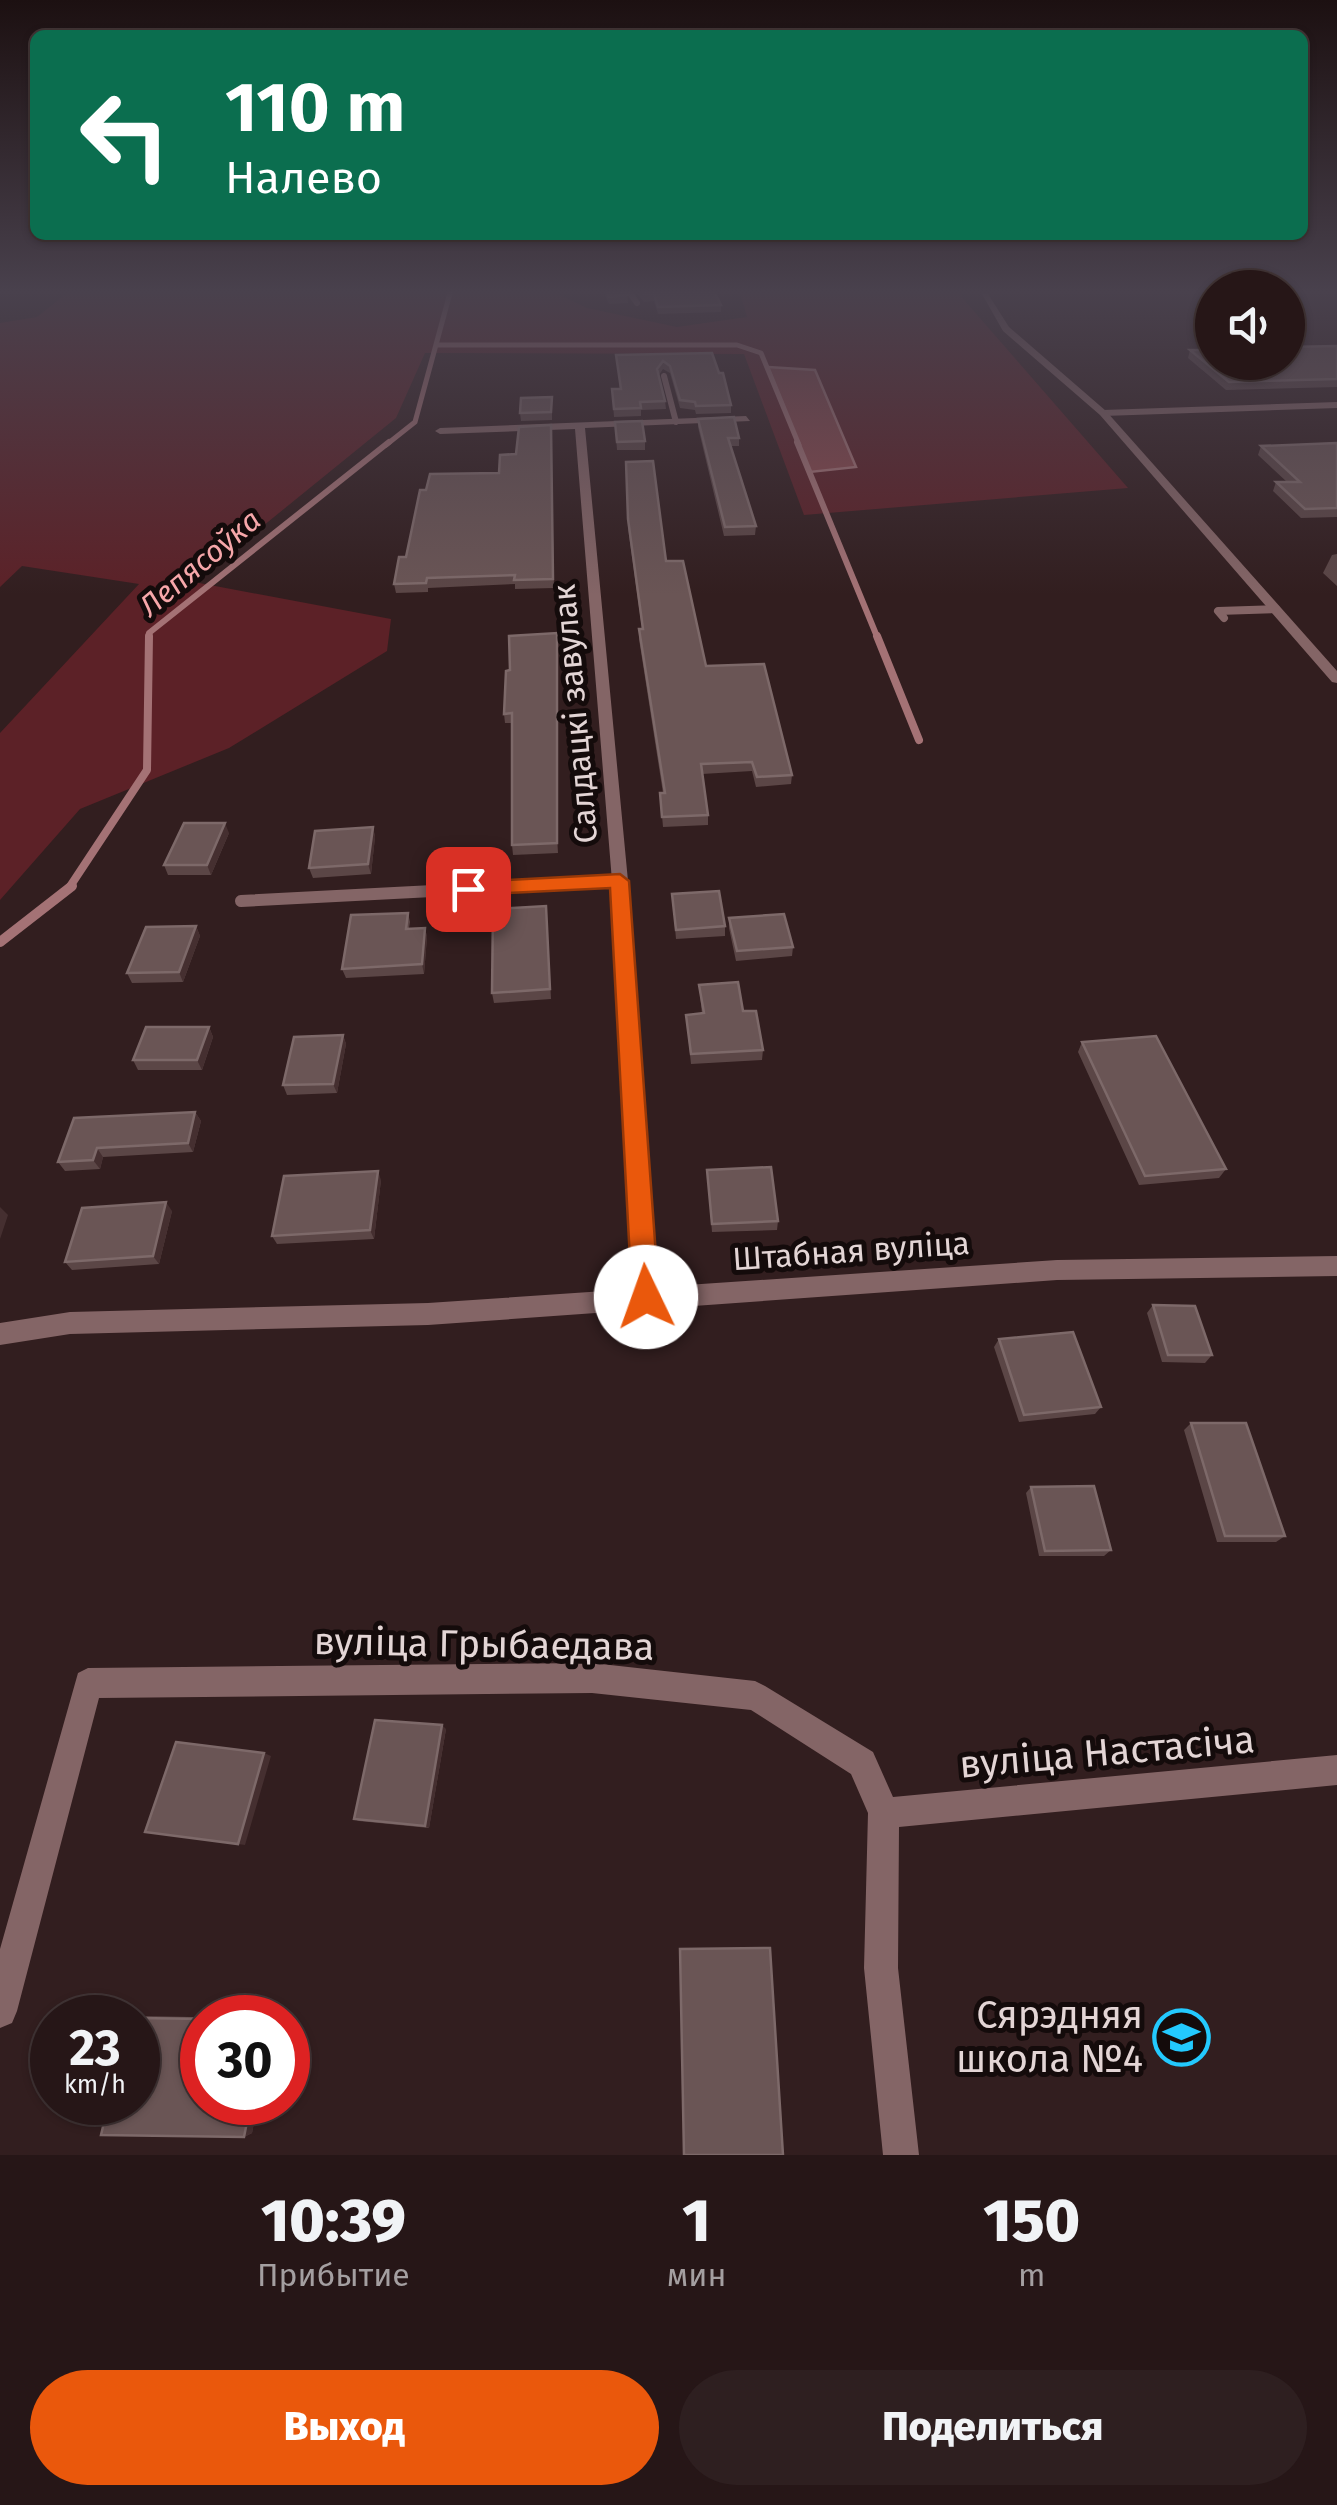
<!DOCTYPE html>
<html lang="ru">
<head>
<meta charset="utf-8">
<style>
	:root { --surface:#261617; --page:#2e1f20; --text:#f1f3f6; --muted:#a49fa1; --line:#423536; --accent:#ea580c }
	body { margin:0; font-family:"Fira Sans",sans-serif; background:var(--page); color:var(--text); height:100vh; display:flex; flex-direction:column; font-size:38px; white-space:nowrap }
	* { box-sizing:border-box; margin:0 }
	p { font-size:32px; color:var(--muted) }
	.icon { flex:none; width:55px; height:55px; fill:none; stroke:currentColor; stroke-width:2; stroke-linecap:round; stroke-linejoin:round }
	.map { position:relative; height:2155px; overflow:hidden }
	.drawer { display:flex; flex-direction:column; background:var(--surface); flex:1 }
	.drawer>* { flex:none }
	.guide { position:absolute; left:30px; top:30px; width:1278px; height:210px; border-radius:15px; box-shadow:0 2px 8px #0004,0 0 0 2px var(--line); background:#0b6e4f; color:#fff; overflow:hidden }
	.buttons { position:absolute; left:1195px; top:270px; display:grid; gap:20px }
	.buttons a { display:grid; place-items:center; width:110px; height:110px; border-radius:50%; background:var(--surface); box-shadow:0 2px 8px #0004,0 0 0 2px var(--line); font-size:50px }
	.speed { position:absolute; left:30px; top:1995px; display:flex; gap:20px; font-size:50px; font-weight:700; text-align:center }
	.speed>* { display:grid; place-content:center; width:130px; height:130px; border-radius:50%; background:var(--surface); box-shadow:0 2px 8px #0004,0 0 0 2px var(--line); line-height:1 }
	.speed small { font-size:25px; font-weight:400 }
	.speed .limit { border:15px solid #d22; background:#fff; color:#111 }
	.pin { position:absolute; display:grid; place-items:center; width:85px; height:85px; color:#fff; margin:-42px; border-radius:20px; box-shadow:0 5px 15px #0006 }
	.me { position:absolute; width:110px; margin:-55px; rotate:357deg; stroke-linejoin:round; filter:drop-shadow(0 0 8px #0008) }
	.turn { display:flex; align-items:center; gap:35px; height:210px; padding:0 30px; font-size:45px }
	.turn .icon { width:130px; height:130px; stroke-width:2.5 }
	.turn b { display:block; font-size:70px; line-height:85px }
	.eta { display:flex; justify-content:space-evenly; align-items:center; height:170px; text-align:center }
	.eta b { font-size:60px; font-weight:800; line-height:70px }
	.action { display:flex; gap:20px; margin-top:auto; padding:20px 30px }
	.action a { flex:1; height:115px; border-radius:60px; background:var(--accent); color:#fff; font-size:40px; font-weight:800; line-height:115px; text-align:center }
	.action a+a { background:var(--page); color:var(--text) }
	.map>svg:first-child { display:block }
	.green { fill:#5c2127 }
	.water { fill:#89484c; stroke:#a47275; stroke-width:2.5 }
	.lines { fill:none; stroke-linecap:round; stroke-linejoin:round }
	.stream-far3 { stroke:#a47275; stroke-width:5 }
	.stream-far2 { stroke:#a47275; stroke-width:6 }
	.stream-far1 { stroke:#a47275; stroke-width:8 }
	.stream { stroke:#a47275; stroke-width:10 }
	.service-far3 { stroke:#846566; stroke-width:6 }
	.service-far2 { stroke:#846566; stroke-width:8 }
	.service-far1 { stroke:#846566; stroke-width:10 }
	.service { stroke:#846566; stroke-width:12 }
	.minor { fill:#846566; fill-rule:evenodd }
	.wall { fill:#5b4646 }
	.shaded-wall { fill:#452f30 }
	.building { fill:#6a5555; stroke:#7d6969; stroke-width:2.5 }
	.route { fill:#ea580c; stroke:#983908; stroke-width:2.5 }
	.labels { text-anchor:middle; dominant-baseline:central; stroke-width:10; stroke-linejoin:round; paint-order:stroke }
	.far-water-label { font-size:30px; font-style:italic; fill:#f7a7aa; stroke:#140b0b }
	.street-label { font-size:32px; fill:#e3d5d5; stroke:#140b0b }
	.near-street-label { font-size:38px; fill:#e3d5d5; stroke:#140b0b }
	.near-poi-label { font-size:38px; fill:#e3d5d5; stroke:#140b0b; text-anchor:end }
</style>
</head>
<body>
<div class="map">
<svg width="1337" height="2155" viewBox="0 0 1337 2155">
	<rect width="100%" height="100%" fill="#321e1f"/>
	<!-- green -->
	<path class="green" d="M67 293H556L587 308 677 327 747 317 740 293H958L1128 488 804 515 744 354 425 353 396 418 194 582 391 619 387 651 229 748 80 809 0 900V733L139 584 22 566 0 587V323L37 317Z"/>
	<!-- water -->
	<path class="water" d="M768 367 815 370 856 467 810 472Z"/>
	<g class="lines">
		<!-- stream-far3 -->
		<path class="stream-far3" d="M436 345H737L761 353 799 445
			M386 445 415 422 450 293"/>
		<!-- stream-far2 -->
		<path class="stream-far2" d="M797 442 878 639
			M149 639V633L389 442"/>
		<!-- stream-far1 -->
		<path class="stream-far1" d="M877 636 919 740
			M69 888 147 770 149 636"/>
		<!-- stream -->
		<path class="stream" d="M0 942 72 886"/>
		<!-- service-far3 -->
		<path class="service-far3" d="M630 293 637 303
			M664 376 676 422
			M1103 413 1337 405"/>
		<!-- service-far2 -->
		<path class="service-far2" d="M1224 618 1218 611 1276 609"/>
		<!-- service-far1 -->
		<path class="service-far1" d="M480 888 620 881"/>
		<!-- service -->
		<path class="service" d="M241 901 528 886"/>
		<!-- minor -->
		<path class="minor" d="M982 294H988L1009 327 1106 411 1337 671V683L1332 682 1100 415 1003 331Z
			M746 416 750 421 585 428 628 881 657 1287 1057 1260 1337 1256V1276L1057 1280 428 1325 70 1334 0 1345V1323L70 1312 428 1303 634 1289 612 881 575 429 440 434 435 431 440 428Z
			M592 1663 755 1681 765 1686 873 1752 893 1797 1337 1755V1785L899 1827 898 1968 919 2155H883L864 1968 868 1813 851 1774 751 1710 592 1693 99 1698 17 2011 12 2023 0 2028V1949L78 1673 88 1668Z"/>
	</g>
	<!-- wall -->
	<path class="wall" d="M604 293H627L628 303 609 304Z
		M636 293H715L721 305V312L658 314 654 301 644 302Z
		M1337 346V387L1226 390 1188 358 1190 350Z
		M712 353 731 405V413L696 414 695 410 680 408 670 373 663 369 659 375 665 401 666 409 641 410V416L614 417 612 389H620L616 355Z
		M552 405V420L521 421 520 413Z
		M698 419 739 438V446H731L756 526 755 535 724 536 698 427Z
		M615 422 645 441V450H617Z
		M551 425 554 588 515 589V584L428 588V592L396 593 394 584 406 557 499 473 516 454Z
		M1337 443V517L1301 518 1273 491 1276 482H1287L1258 455 1261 446Z
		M626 462 666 561 706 666 792 775 791 784 756 787 752 771 702 774 708 815V825L663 827 660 793H663L639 639V629H642L628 528Z
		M1337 554V586L1323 573 1332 555Z
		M558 643V853L513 855 512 845V723H505L504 714 510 670Z
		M373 827 375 837 371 874 313 878 309 868Z
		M229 833 211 875H168L164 865Z
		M672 894 725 926V936L676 939Z
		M546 906 551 999 494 1003 492 993Z
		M408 913 410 922 409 928H425L427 937 424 974 346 978 342 969Z
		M729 918 793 947 792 956 736 961 729 928Z
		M196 926 200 936 183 982 132 983 127 973Z
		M699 985 743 1011 763 1050 762 1060 691 1064 686 1015 702 1014Z
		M209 1027 213 1037 202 1070H138L133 1060Z
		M343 1035 346 1044 337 1093 287 1095 283 1085Z
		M1082 1042 1226 1169 1219 1178 1139 1185 1078 1052Z
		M195 1112 201 1121 193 1152 103 1157 100 1169 65 1171 58 1162Z
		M707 1170 778 1221 777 1230 712 1232Z
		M381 1180 374 1239 277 1244 272 1236Z
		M172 1211 159 1264 72 1270 65 1262Z
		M1153 1305 1212 1355 1205 1363 1162 1362 1147 1313Z
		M999 1339 1101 1407 1095 1414 1019 1422 994 1347Z
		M1191 1423 1285 1536 1276 1542H1217L1184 1430Z
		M1031 1487 1111 1550 1104 1556H1039L1026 1493Z
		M446 1729 429 1828 359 1821 354 1819Z
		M139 2016 245 2018H202V2102H258L252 2133 244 2137 101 2135 109 2102H138V2018H130Z"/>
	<!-- shaded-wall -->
	<path class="shaded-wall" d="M557 633 558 643V853L557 843Z
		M225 823 229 833 211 875 207 865Z
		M373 827 375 837 371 874 368 864Z
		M196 926 200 936 183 982 179 972Z
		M425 928 427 937 424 974 422 964Z
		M209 1027 213 1037 202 1070 197 1060Z
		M343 1035 346 1044 337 1093 333 1084Z
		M195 1112 201 1121 193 1152 188 1143Z
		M97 1148 103 1157 100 1169 93 1160Z
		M378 1171 381 1180 374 1239 370 1230Z
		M166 1202 172 1211 159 1264 153 1256Z
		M0 1207 8 1215 0 1239Z
		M442 1725 446 1729 429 1828 425 1826Z
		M264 1753 271 1756 245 1845 238 1844Z
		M251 2102H258L252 2133 244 2137Z"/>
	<!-- building -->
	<path class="building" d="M607 293H627L628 295 609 297Z
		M642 293H715L721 305 658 307 654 294H644Z
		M1337 346V379L1229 382 1190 350H1212V362H1288V347Z
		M712 353 719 373H723L731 405 696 406 695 402 680 400 670 366 663 361 657 369 665 401 640 402 641 408 614 409 612 389H621L616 355Z
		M552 397 551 412 520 413 521 398Z
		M734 417 739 438H728L756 526 725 527 698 419Z
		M642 421 645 441 617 442 615 422Z
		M551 425 553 579 514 580 515 575 427 578 426 583 394 584 399 557H406L420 490H426L430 474 499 473 500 455 516 454 519 427Z
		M1337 443V508L1305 509 1276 482H1300L1261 446Z
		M653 461 666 561H683L706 666 764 664 792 775 757 777 752 762 701 764 708 815 662 817 660 793H665L639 629H643L628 519 626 462Z
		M557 633V843L512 845V713L504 714 506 671 510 670 509 636Z
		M184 823H225L207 865H164Z
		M373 827 368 864 309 868 315 831Z
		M719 891 725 926 676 930 672 894Z
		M546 906 550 989 492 993 493 909Z
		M408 913 406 929 425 928 422 964 342 969 351 915Z
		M784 914 793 947 737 951 729 918Z
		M196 926 179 972 127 973 146 927Z
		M738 982 743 1011H756L763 1050 691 1054 686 1015 704 1013 699 985Z
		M146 1027H209L197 1060H133Z
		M343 1035 333 1084 283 1085 294 1037Z
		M1156 1036 1226 1169 1145 1176 1082 1042Z
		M195 1112 188 1143 97 1148 93 1160 58 1162 74 1118Z
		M771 1167 778 1221 712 1224 707 1170Z
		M378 1171 370 1230 272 1236 284 1176Z
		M166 1202 153 1256 65 1262 82 1208Z
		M1153 1305 1195 1306 1212 1355H1168Z
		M1073 1332 1101 1407 1024 1415 999 1339Z
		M1191 1423H1246L1285 1536H1225Z
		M1094 1486 1111 1550 1045 1551 1031 1487Z
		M375 1720 442 1725 425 1826 354 1819Z
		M176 1742 264 1753 238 1844 145 1832Z
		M770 1948 783 2155H684L680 1949Z
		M138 2018 202 2019V2102H251L244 2137 101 2135 109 2102H138Z"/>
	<!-- sky -->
	<linearGradient id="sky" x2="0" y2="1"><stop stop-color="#1c1011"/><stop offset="0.49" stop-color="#49414d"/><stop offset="1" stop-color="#49414d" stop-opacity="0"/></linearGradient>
	<rect width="1337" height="595" fill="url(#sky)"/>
	<!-- route -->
	<path class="route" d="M620 874 629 881 659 1297 655 1305 646 1309 636 1305 632 1297 610 888 468 895 459 889 468 882Z"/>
	<!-- icons -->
	<defs>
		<symbol id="school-ring" viewBox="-11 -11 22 22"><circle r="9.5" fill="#140b0b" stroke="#23c9fe" stroke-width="1.5"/><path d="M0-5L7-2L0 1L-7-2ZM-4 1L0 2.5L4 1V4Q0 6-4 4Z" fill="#23c9fe"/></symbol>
	</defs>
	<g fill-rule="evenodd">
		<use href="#school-ring" x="1150" y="2006" width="63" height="63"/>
	</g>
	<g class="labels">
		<!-- far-water labels -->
		<g class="far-water-label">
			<text transform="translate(200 563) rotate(-40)">Лепясоўка</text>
		</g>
		<!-- street labels -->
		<g class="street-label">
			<text transform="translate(575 714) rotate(-95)">Салдацкі завулак</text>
			<text transform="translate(851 1251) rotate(-4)">Штабная вуліца</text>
		</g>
		<!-- near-street labels -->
		<g class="near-street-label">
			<text transform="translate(484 1644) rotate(1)">вуліца Грыбаедава</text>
			<text transform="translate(1107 1752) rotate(-5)">вуліца Настасіча</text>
		</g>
		<!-- near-poi labels -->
		<g class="near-poi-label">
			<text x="1143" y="2015">Сярэдняя<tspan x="1143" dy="44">школа №4</tspan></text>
		</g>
	</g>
</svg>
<div class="buttons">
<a><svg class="icon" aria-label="sound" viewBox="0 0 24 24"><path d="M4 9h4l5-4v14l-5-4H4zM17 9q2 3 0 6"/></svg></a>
</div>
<div class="speed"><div>23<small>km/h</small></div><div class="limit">30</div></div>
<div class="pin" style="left:468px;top:889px;background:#d93025"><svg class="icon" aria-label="arrive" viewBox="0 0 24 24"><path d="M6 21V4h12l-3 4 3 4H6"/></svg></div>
<svg class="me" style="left:646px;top:1297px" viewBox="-20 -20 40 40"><circle r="19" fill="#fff"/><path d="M0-13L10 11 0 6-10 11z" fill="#ea580c"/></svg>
<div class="guide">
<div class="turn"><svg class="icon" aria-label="left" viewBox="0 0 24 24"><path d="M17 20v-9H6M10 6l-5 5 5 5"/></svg><div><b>110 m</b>Налево</div></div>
</div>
</div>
<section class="drawer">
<div class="eta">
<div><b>10:39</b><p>Прибытие</p></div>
<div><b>1</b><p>мин</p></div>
<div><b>150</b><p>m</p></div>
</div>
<div class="action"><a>Выход</a><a>Поделиться</a></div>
</section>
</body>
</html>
